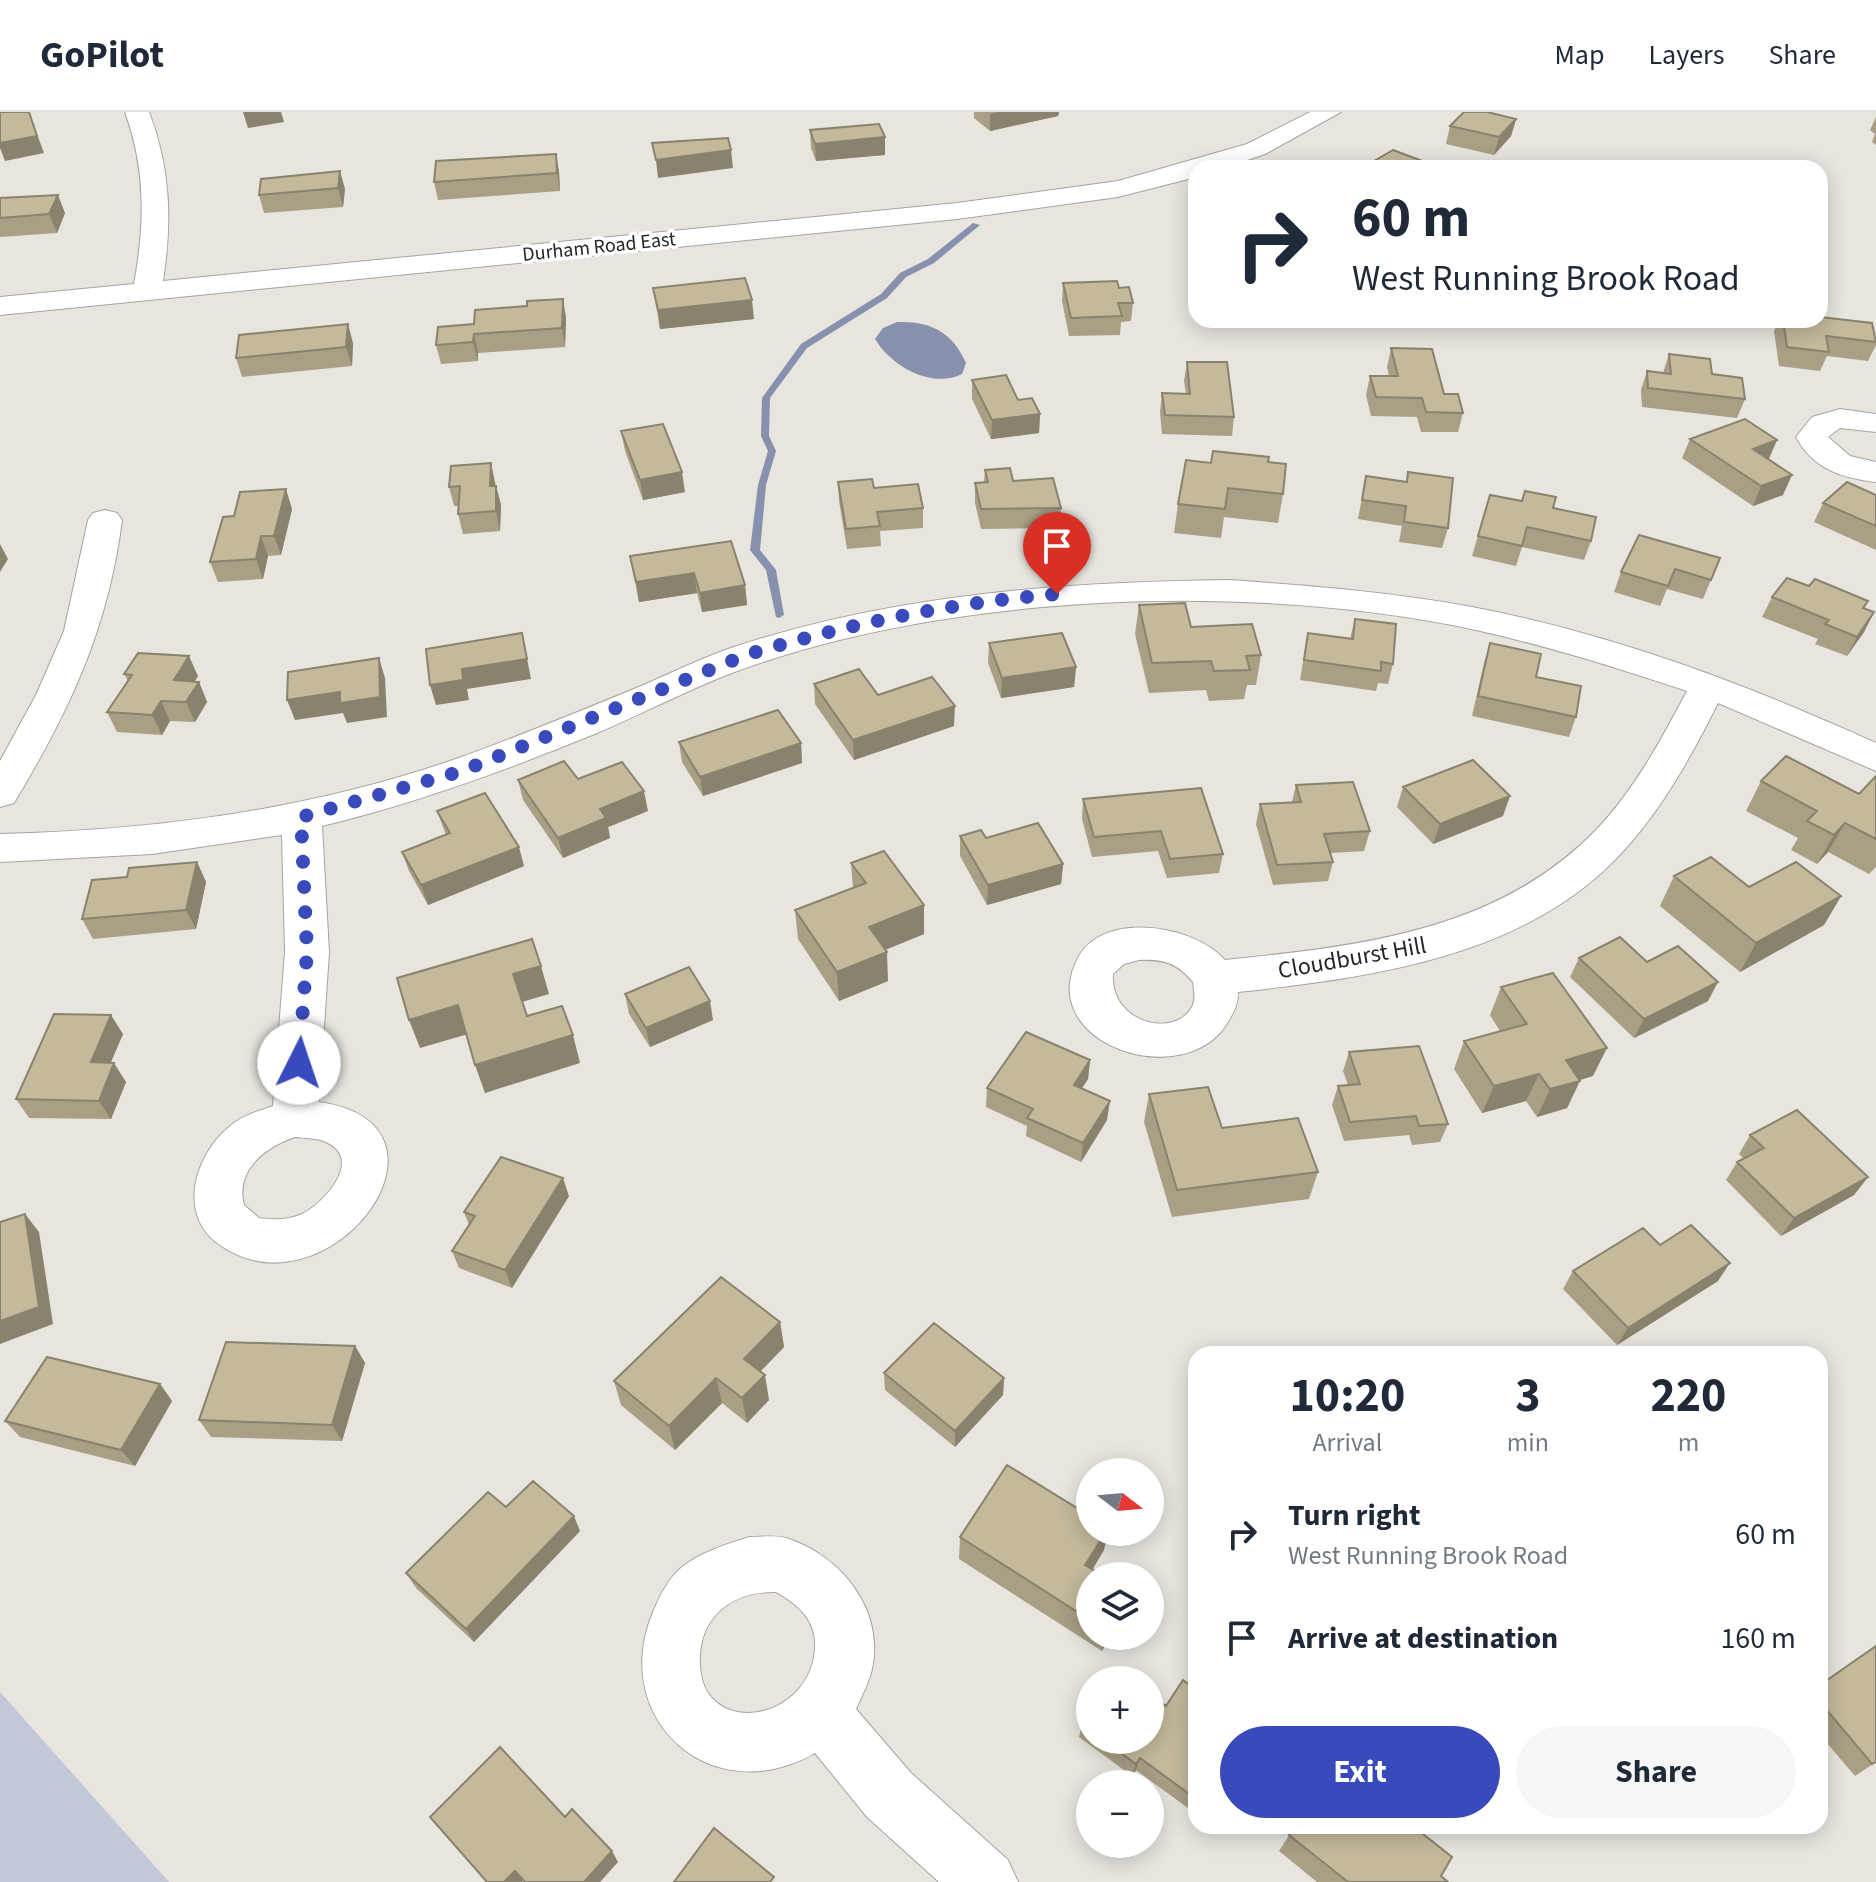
<!DOCTYPE html>
<html lang="en">
<head>
<meta charset="utf-8">
<style>
	:root { --surface:#fff; --page:#f6f6f7; --text:#1f2937; --muted:#747a83; --line:#e0e1e3; --accent:#384abc }
	body { margin:0; font-family:"Source Sans 3",sans-serif; background:var(--page); color:var(--text); height:100vh; display:flex; flex-direction:column; font-size:30px; white-space:nowrap }
	* { box-sizing:border-box; margin:0 }
	p { font-size:26px; color:var(--muted) }
	.icon { flex:none; width:44px; height:44px; fill:none; stroke:currentColor; stroke-width:2; stroke-linecap:round; stroke-linejoin:round }
	.map { position:relative; flex:1; overflow:hidden }
	.details { position:absolute; left:1188px; top:1234px; width:640px; height:488px; display:flex; flex-direction:column; background:var(--surface); border-radius:24px; box-shadow:0 4px 20px #0003 }
	.details>* { flex:none }
	.banner { position:absolute; left:1188px; top:48px; width:640px; height:168px; border-radius:24px; box-shadow:0 4px 20px #0003; background:#fff; color:var(--text); overflow:hidden }
	.needle { width:52px; rotate:106deg }
	.fabs { position:absolute; left:1076px; top:1346px; display:grid; gap:16px }
	.fabs a { display:grid; place-items:center; width:88px; height:88px; border-radius:50%; background:var(--surface); box-shadow:0 4px 20px #0003; font-size:40px }
	.pin { position:absolute; display:grid; place-items:center; width:68px; height:68px; color:#fff; margin:-82px -34px; border-radius:50% 50% 50% 0; rotate:-45deg; box-shadow:0 0 8px #0007 }
	.pin .icon { rotate:45deg }
	.me { position:absolute; width:88px; margin:-44px; rotate:4deg; stroke-linejoin:round; filter:drop-shadow(0 0 6px #0008) }
	.turn { display:flex; align-items:center; gap:28px; height:168px; padding:0 32px; font-size:36px }
	.turn .icon { width:104px; height:104px; stroke-width:2.5 }
	.turn b { display:block; font-size:56px; line-height:68px }
	.eta { display:flex; justify-content:space-evenly; align-items:center; height:136px; text-align:center }
	.eta b { font-size:48px; font-weight:700; line-height:56px }
	.cta { display:flex; gap:16px; margin-top:auto; padding:16px 32px }
	.cta a { flex:1; height:92px; border-radius:48px; background:var(--accent); color:#fff; font-size:32px; font-weight:700; line-height:92px; text-align:center }
	.cta a+a { background:var(--page); color:var(--text) }
	ul { padding:0; list-style:none }
	li { display:flex; align-items:center; gap:24px; height:104px; padding:0 32px }
	li div { flex:1 }
	li b { display:block; font-size:30px }
	li em { font-style:normal }
	header { display:flex; align-items:center; gap:48px; box-sizing:border-box; height:112px; padding:0 40px; background:var(--surface); border-bottom:2px solid var(--line) }
	header strong { font-size:38px }
	nav { display:flex; gap:44px; margin-inline-start:auto; font-size:28px }
	.map>svg:first-child { display:block }
	.green { fill:#c2c8d9 }
	.water { fill:#8790ac }
	.lines { fill:none; stroke-linecap:round; stroke-linejoin:round }
	.stream { fill:#8790ac; fill-rule:evenodd }
	.minor-casing { stroke:#a6a49f; stroke-width:2 }
	.minor { fill:#fff; fill-rule:evenodd }
	.wall { fill:#a99f85 }
	.shaded-wall { fill:#89826c }
	.building { fill:#c4b99b; stroke:#89826c; stroke-width:2 }
	.route { stroke:#384abc; stroke-width:14; stroke-dasharray:0 25.2 }
	.labels { text-anchor:middle; dominant-baseline:central; stroke-width:7; stroke-linejoin:round; paint-order:stroke }
	.far-street-label { font-size:20px; fill:#252522; stroke:#fff }
	.street-label { font-size:24px; fill:#252522; stroke:#fff }
</style>
</head>
<body>
<header>
<strong>GoPilot</strong>
<nav><a>Map</a><a>Layers</a><a>Share</a></nav>
</header>
<div class="map">
<svg width="1876" height="1770" viewBox="0 0 1876 1770">
	<rect width="100%" height="100%" fill="#e7e5de"/>
	<!-- green -->
	<path class="green" d="M0 1580 169 1770H0Z"/>
	<!-- water -->
	<path class="water" d="M897 210C931 209 952 220 966 251L962 262C932 277 892 255 875 227L883 216Z"/>
	<g class="lines">
		<!-- stream -->
		<path class="stream" d="M973 111 980 113 934 151 906 165 887 186 807 236 770 286 769 324 776 339 766 373 760 438 776 458 784 503 779 506 776 505 766 458 750 438 758 373 768 339 761 324 762 286 801 232 881 182 900 161 928 147Z"/>
		<defs>
			<path id="minor" d="M125 0H149C171 57 172 110 163 169L957 91 1118 69 1247 32 1310 0H1341L1265 42 1224 56H1196V65L1118 85 957 107 0 203V185L134 172C145 112 146 58 125 0Z
				M1840 297 1876 302V320L1840 316 1828 325 1850 344 1876 350V370C1842 366 1813 357 1796 325L1812 305Z
				M105 398 117 401 122 408C108 517 70 598 14 691L0 695V649L36 583 64 519 88 408 93 401Z
				M1230 468C1312 474 1392 480 1472 495 1613 522 1746 572 1876 631V659L1718 591C1693 641 1665 692 1627 735 1530 845 1375 865 1238 880 1238 892 1235 898 1229 908 1188 984 1030 932 1079 844 1106 798 1195 814 1225 848 1359 834 1498 820 1597 717 1635 677 1661 628 1687 579 1617 556 1548 534 1476 518 1258 471 972 480 760 551 704 569 651 598 597 621 507 658 416 691 322 714L329 840 319 990C477 1012 328 1213 217 1131 177 1101 196 1042 229 1015 241 1004 258 999 273 994L285 840 282 723 152 742 0 750V722C157 718 308 698 456 647 520 624 583 598 646 572 675 559 704 545 734 535 894 482 1063 470 1230 468ZM1139 848C1164 847 1177 851 1193 870 1194 878 1196 888 1192 895 1174 927 1110 911 1113 862L1124 852ZM295 1025C305 1026 318 1026 326 1030 364 1047 325 1091 302 1102 289 1108 272 1108 259 1106L244 1093C235 1058 265 1035 295 1025Z
				M749 1425C761 1425 774 1423 786 1426 840 1443 885 1497 872 1557 869 1571 861 1585 856 1597L911 1661 1008 1748 1018 1770H939L867 1705 815 1641C713 1700 608 1608 653 1500 660 1483 668 1467 682 1455 701 1440 727 1432 749 1425ZM776 1480C799 1493 817 1509 815 1537 809 1611 704 1626 700 1554 697 1506 731 1479 776 1480Z"/>
		</defs>
		<!-- minor casing -->
		<use href="#minor" class="minor-casing"/>
		<!-- minor -->
		<use href="#minor" class="minor"/>
	</g>
	<!-- wall -->
	<path class="wall" d="M974 0H1059L1058 4 990 19 974 6Z
		M1876 5V33L1872 30 1875 22 1870 18Z
		M1516 7 1511 24 1494 43 1446 32 1450 14Z
		M810 18 885 43 816 49 811 36Z
		M556 42 559 60 560 79 438 88 434 70Z
		M261 67 345 77 343 95 264 101 259 83Z
		M0 86 65 101 57 121 0 125Z
		M1063 171 1133 191 1131 209 1121 210 1120 223 1069 224 1062 189Z
		M653 176 754 207 660 217Z
		M563 187 566 206 565 235 478 241V249L441 252 436 233 474 212 527 194Z
		M1779 208H1820L1876 226V233L1868 249 1827 244 1820 259 1779 254 1774 219Z
		M353 231 352 254 242 265 236 246Z
		M1391 236 1444 282 1463 301 1458 320H1421L1417 305 1371 304 1366 283 1370 264H1389L1387 255Z
		M1669 242 1712 262 1745 287 1737 306 1642 295 1641 278 1647 259 1663 261Z
		M1187 250 1234 305 1232 324 1162 322 1160 300 1162 281 1186 282 1184 269Z
		M972 268 1018 288 1040 302 1039 321 991 327 972 287Z
		M621 319 685 380 643 388 625 339Z
		M1690 327 1777 328 1769 347 1783 383 1753 394 1682 346Z
		M1268 350 1283 382 1278 411 1224 405 1221 426 1174 421 1178 392 1211 351Z
		M985 358 1013 369 1061 396 1060 416 981 417 975 391V371H984Z
		M1408 360 1448 416 1442 436 1399 430 1402 414 1358 407 1366 364 1406 370Z
		M495 370 501 393 500 419 463 422 458 402V394H454L449 375Z
		M838 370 874 376 923 396V416L880 419 881 434 847 437 839 389Z
		M1490 383 1553 396 1591 429 1584 448 1522 435 1516 454 1472 444Z
		M1876 383V438L1814 410 1823 391Z
		M292 397 281 443 268 444 263 467 218 470 210 450Z
		M630 444 745 473 747 493 702 500 697 481 639 490Z
		M1720 446 1703 487 1667 477 1660 494 1614 480 1621 460Z
		M1809 474 1868 489 1864 496 1874 500 1864 520 1847 544 1815 532 1818 527 1762 505 1772 485Z
		M1139 493 1261 543 1256 573H1247L1244 587 1209 589 1206 578 1149 581 1135 522Z
		M1355 507 1393 552 1388 572 1378 571 1376 579 1300 568 1308 521 1350 527Z
		M989 531 1076 555 1074 575 1001 586 988 551Z
		M1490 531 1536 565 1576 605 1569 625 1472 604 1484 551Z
		M124 562 198 564 194 570H199L207 590 195 610 170 609 162 623 117 620 107 600 128 569Z
		M814 572 878 583 954 614 854 648 815 592Z
		M679 630 801 631 802 651 703 684 682 650Z
		M1876 664V755L1869 762 1828 740 1817 752 1791 738 1798 726 1746 699 1761 669 1859 682Z
		M578 667 648 699 608 715 610 726 563 746 523 688 518 668Z
		M1296 673 1370 719 1364 739 1331 741 1333 750 1328 769 1273 773 1256 712 1260 692 1292 690Z
		M1403 675 1503 704 1433 732 1397 695Z
		M1083 687 1223 742 1219 761 1167 766 1158 739 1092 745 1082 707Z
		M437 699 524 754 428 793 409 759 402 740 446 723Z
		M960 724 1063 752 1061 772 987 793 960 744Z
		M197 750 206 770 196 817 93 827 82 807 127 765Z
		M851 751 924 822 885 838 888 869 839 889 798 827 795 798 853 776Z
		M1674 764 1749 775 1841 784 1824 813 1740 860 1660 794Z
		M1579 846 1647 850 1708 889 1634 926 1570 865Z
		M1501 875 1593 964 1580 968 1567 996 1537 1005 1526 989 1482 1001 1454 957 1464 929 1500 919 1490 903Z
		M625 882 713 908 650 935 629 902Z
		M123 922 110 951 126 970 111 1007 29 1006 16 987Z
		M1349 940 1448 1012 1440 1030 1412 1033 1409 1023 1344 1029 1332 993 1338 974 1348 973 1343 959Z
		M1090 948 1088 967 1081 976 1107 1008 1081 1050 1026 1024 1027 1014 986 995 987 976Z
		M1149 982 1318 1060 1309 1087 1172 1105 1144 1010Z
		M1750 1023 1868 1065 1854 1083 1781 1124 1726 1068 1737 1050 1744 1047 1739 1042Z
		M569 1084 512 1176 459 1156 452 1139 469 1113 464 1100Z
		M1660 1133 1718 1169 1617 1233 1563 1177 1573 1159Z
		M780 1210 784 1235 760 1260 769 1288 747 1311 722 1291 675 1338 621 1293 614 1269Z
		M355 1234 365 1251 342 1329 211 1325 199 1308Z
		M884 1261 1004 1266 1003 1283 955 1335 885 1278Z
		M160 1272 172 1289 135 1354 20 1325 5 1309Z
		M506 1395 580 1419 474 1530 416 1476 406 1461Z
		M960 1425 1104 1438 1092 1457 1090 1464V1524H1110L1102 1539 959 1447Z
		M1820 1573 1876 1650 1855 1664 1820 1623Z
		M1196 1578V1702L1136 1658 1132 1664 1079 1625 1082 1612 1090 1599V1628H1150L1166 1594Z
		M1295 1714 1441 1764 1448 1770H1317L1279 1739Z"/>
	<!-- shaded-wall -->
	<path class="shaded-wall" d="M29 0 44 41 5 49 0 36V31Z
		M243 0H281L284 10 248 16Z
		M998 0H1059L1058 4 990 19V2Z
		M1516 7 1511 24 1494 43 1499 25Z
		M885 25V43L816 49 815 32Z
		M731 38 733 56 658 66 656 48Z
		M556 42 559 60 560 79 557 61Z
		M340 59 345 77 343 95 338 76Z
		M58 83 65 101 57 121 49 102Z
		M563 187 566 206 565 235 562 216Z
		M752 188 754 207 660 217 658 198Z
		M348 212 353 231 352 254 346 235Z
		M474 222 478 241V249L473 230Z
		M1040 302 1039 321 991 327 992 308Z
		M1777 328 1768 348 1753 337Z
		M491 351 495 370V394L490 374Z
		M682 360 685 380 643 388 640 368Z
		M1792 363 1783 383 1753 394 1761 374Z
		M496 374 501 393 500 419 496 399Z
		M286 377 292 397 281 443 274 424Z
		M261 424 268 444 263 467 256 447Z
		M0 432 8 447 0 460Z
		M694 461 697 481 639 490 636 470Z
		M745 473 747 493 702 500 700 481Z
		M1874 500 1864 520 1847 544 1857 525Z
		M522 521 531 567 467 577 469 588 436 593 430 573 462 557Z
		M189 544 198 564 183 588 174 568Z
		M379 546 385 566 387 605 347 611 343 601 295 608 287 588Z
		M1076 555 1074 575 1001 586 1002 566Z
		M199 570 207 590 195 610 186 590Z
		M161 589 170 609 162 623 152 603Z
		M955 594 954 614 854 648 853 628Z
		M801 631 802 651 703 684 700 665Z
		M644 679 648 699 608 715 610 726 563 746 558 726 600 697Z
		M1510 684 1503 704 1433 732 1440 712Z
		M1845 711 1828 740 1817 752 1834 723Z
		M519 735 524 754 428 793 421 773Z
		M197 750 206 770 196 817 186 798Z
		M1063 752 1061 772 987 793 988 773Z
		M1841 784 1824 813 1740 860 1756 831Z
		M924 793V822L870 844 869 815Z
		M887 840 888 869 839 889 837 860Z
		M541 854 549 882 522 890 513 862Z
		M1718 870 1708 889 1634 926 1644 907Z
		M710 889 713 908 650 935 646 916Z
		M458 893 468 922 420 936 409 908Z
		M111 903 123 922 103 969 91 950Z
		M573 923 580 951 485 981 475 953Z
		M1607 936 1593 964 1553 976 1566 948Z
		M1090 948 1088 967 1072 992 1074 973Z
		M114 951 126 970 111 1007 99 989Z
		M1539 962 1526 989 1482 1001 1494 974Z
		M1580 969 1567 996 1537 1005 1550 977Z
		M1110 989 1107 1008 1081 1050 1083 1031Z
		M1868 1065 1854 1083 1781 1124 1794 1106Z
		M563 1066 569 1084 512 1176 505 1158Z
		M25 1102 39 1120 53 1212 0 1232V1209Z
		M1730 1151 1718 1169 1617 1233 1628 1216Z
		M780 1210 784 1235 749 1271 744 1247Z
		M355 1234 365 1251 342 1329 332 1313Z
		M765 1263 769 1288 747 1311 742 1286Z
		M716 1266 722 1291 675 1338 669 1314Z
		M1004 1266 1003 1283 955 1335V1319Z
		M160 1272 172 1289 135 1354 121 1338Z
		M574 1404 580 1419 474 1530 466 1517Z
		M1106 1420H1108L1104 1438 1082 1475 1085 1453Z
		M1105 1524H1110L1102 1539Z
		M1140 1646 1136 1658 1132 1664 1136 1652Z
		M612 1739 618 1750 600 1770H584Z
		M515 1759 523 1769 522 1770H504Z"/>
	<!-- building -->
	<path class="building" d="M0 0H29L37 24 0 31Z
		M1464 0H1487L1516 7 1499 25 1450 14Z
		M879 12 885 25 815 32 810 18Z
		M728 26 731 38 656 48 652 31Z
		M1393 38 1430 52 1422 56H1362Z
		M556 42 557 61 434 70 436 49Z
		M340 59 338 76 259 83 261 67Z
		M58 83 49 102 0 106V86Z
		M745 166 752 188 658 198 653 176Z
		M1117 169 1119 176 1129 175 1133 191H1118L1122 204 1071 206 1063 171Z
		M563 187 562 216 474 222 473 230 436 233 438 215 474 212 475 198 527 194V189Z
		M1820 205 1872 211 1876 230 1826 224 1829 240 1787 235 1783 208H1820Z
		M348 212 346 235 236 246 239 223Z
		M1391 236 1432 237 1444 282H1458L1463 301 1426 300 1422 286 1376 285 1370 264H1398Z
		M1669 242 1710 247 1712 262 1742 266 1745 287 1648 276 1647 259 1671 262Z
		M1187 250H1227L1234 305 1165 303 1162 281 1190 282Z
		M1006 263 1018 288 1032 286 1040 302 992 308 972 268Z
		M1745 307 1777 328 1753 337 1792 363 1761 374 1690 327Z
		M663 312 682 360 640 368 621 319Z
		M1213 339 1269 345 1268 350 1286 352 1283 382 1228 376 1225 397 1178 392 1186 348 1211 351Z
		M491 351 490 374H496V399L458 402 460 374 449 375 451 354Z
		M1010 356 1013 369 1053 366 1061 396 981 397 975 371 988 370 985 358Z
		M1408 360 1453 366 1448 416 1404 410 1406 394 1362 388 1366 364 1407 370Z
		M872 367 874 376 918 372 923 396 877 400 880 414 846 417 838 370Z
		M1847 370 1876 383V414L1823 391Z
		M286 377 274 424H261L256 447 210 450 223 405 234 404 240 380Z
		M1525 379 1556 385 1553 396 1596 405 1591 429 1527 415 1522 434 1478 424 1490 383 1522 389Z
		M1639 423 1720 446 1711 468 1675 457 1668 474 1621 460Z
		M731 429 745 473 700 481 694 461 636 470 630 444Z
		M1787 466 1809 474 1815 467 1868 489 1863 496 1874 500 1857 525 1825 512 1829 508 1772 485Z
		M1185 491 1191 515 1252 512 1261 543 1246 544 1250 558 1214 559 1211 549 1152 551 1139 493Z
		M1355 507 1396 512 1393 552 1381 550V559L1304 548 1308 521 1353 527Z
		M522 521 527 547 462 557 463 568 430 573 426 537Z
		M1062 521 1076 555 1002 566 989 531Z
		M1490 531 1541 542 1536 565 1581 574 1576 605 1478 584Z
		M138 541 189 544 174 568 199 570 186 590 161 589 152 603 107 600 132 563 124 562Z
		M379 546 380 585 340 591V580L287 588 288 560Z
		M859 557 878 583 932 565 955 594 853 628 814 572Z
		M778 598 801 631 700 665 679 630Z
		M1786 644 1859 682 1876 664V727L1845 711 1834 723 1807 709 1817 699 1761 669Z
		M1473 648 1510 684 1440 712 1403 675Z
		M564 649 578 667 622 650 644 679 600 697 606 706 558 726 518 668Z
		M1353 670 1370 719 1324 722 1333 750 1277 753 1260 692 1301 690 1296 673Z
		M1201 676 1223 742 1170 747 1161 719 1094 725 1083 687Z
		M485 681 519 735 421 773 402 740 450 721 437 699Z
		M1038 711 1063 752 988 773 960 724 981 718 986 726Z
		M884 739 924 793 869 815 887 840 837 860 795 798 866 771 851 751Z
		M1711 745 1749 775 1796 750 1841 784 1756 831 1674 764Z
		M197 750 186 798 82 807 92 768 127 765 129 756Z
		M1620 825 1647 850 1678 834 1718 870 1644 907 1579 846Z
		M532 827 541 854 513 862 527 904 562 894 573 923 475 953 458 893 409 908 397 866Z
		M689 855 710 889 646 916 625 882Z
		M1553 861 1607 936 1566 948 1580 969 1550 977 1539 962 1494 974 1464 929 1527 912 1501 875Z
		M54 902 111 903 91 950 114 951 99 989 16 987Z
		M1026 920 1090 948 1074 973 1110 989 1083 1031 1027 1006 1033 997 987 976Z
		M1419 934 1448 1012 1419 1014 1416 1004 1350 1010 1338 974 1360 972 1349 940Z
		M1208 975 1222 1016 1298 1006 1318 1060 1177 1078 1149 982Z
		M1797 998 1868 1065 1794 1106 1737 1050 1764 1036 1750 1023Z
		M501 1045 563 1066 505 1158 452 1139 475 1104 464 1100Z
		M25 1102 39 1195 0 1209V1110Z
		M1691 1113 1730 1151 1628 1216 1573 1159 1643 1116 1660 1133Z
		M721 1165 780 1210 744 1247 765 1263 742 1286 716 1266 669 1314 614 1269Z
		M934 1211 1004 1266 955 1319 884 1261Z
		M226 1230 355 1234 332 1313 199 1308Z
		M47 1245 160 1272 121 1338 5 1309Z
		M1007 1353 1090 1404V1420H1106L1085 1453 1103 1464H1090V1508L960 1425Z
		M533 1369 574 1404 466 1517 406 1461 488 1380 506 1395Z
		M1876 1534V1650L1872 1652 1820 1590V1573Z
		M1116 1558 1130 1568H1110Z
		M1183 1568 1196 1578V1687L1140 1646 1136 1652 1103 1628H1150V1582L1166 1594Z
		M1090 1599V1619L1082 1612Z
		M500 1635 565 1705 572 1697 612 1739 584 1770H525L515 1759 504 1770H487L430 1705Z
		M1295 1714H1413L1452 1745 1441 1764 1448 1770H1348L1289 1723Z
		M714 1716 774 1765 770 1770H674Z"/>
	<g class="lines">
		<!-- route -->
		<path class="route" d="M299 951 307 840 301 705 462 659 746 543C848 512 951 491 1057 482"/>
	</g>
	<g class="labels">
		<!-- far-street labels -->
		<g class="far-street-label">
			<text transform="translate(599 135) rotate(-6)">Durham Road East</text>
		</g>
		<!-- street labels -->
		<g class="street-label">
			<text transform="translate(1352 846) rotate(-10)">Cloudburst Hill</text>
		</g>
	</g>
</svg>
<div class="fabs">
<a><svg class="needle" viewBox="-14 -14 28 28"><path d="M0-13l5 13h-10z" fill="#e53935"/><path d="M0 13l5-13h-10z" fill="#747a83"/></svg></a>
<a><svg class="icon" aria-label="layers" viewBox="0 0 24 24"><path d="M12 4l9 5-9 5-9-5zM3 14l9 5 9-5"/></svg></a>
<a>+</a>
<a>−</a>
</div>
<div class="pin" style="left:1057px;top:482px;background:#d93025"><svg class="icon" aria-label="arrive" viewBox="0 0 24 24"><path d="M6 21V4h12l-3 4 3 4H6"/></svg></div>
<svg class="me" style="left:299px;top:951px" viewBox="-20 -20 40 40"><circle r="19" fill="#fff"/><path d="M0-13L10 11 0 6-10 11z" fill="#384abc"/></svg>
<div class="banner">
<div class="turn"><svg class="icon" aria-label="right" viewBox="0 0 24 24"><path d="M7 20v-9h11M14 6l5 5-5 5"/></svg><div><b>60 m</b>West Running Brook Road</div></div>
</div>
<section class="details">
<div class="eta">
<div><b>10:20</b><p>Arrival</p></div>
<div><b>3</b><p>min</p></div>
<div><b>220</b><p>m</p></div>
</div>
<ul>
<li><svg class="icon" aria-label="right" viewBox="0 0 24 24"><path d="M7 20v-9h11M14 6l5 5-5 5"/></svg><div><b>Turn right</b><p>West Running Brook Road</p></div><em>60 m</em></li>
<li><svg class="icon" aria-label="arrive" viewBox="0 0 24 24"><path d="M6 21V4h12l-3 4 3 4H6"/></svg><div><b>Arrive at destination</b></div><em>160 m</em></li>
</ul>
<div class="cta"><a>Exit</a><a>Share</a></div>
</section>
</div>
</body>
</html>
